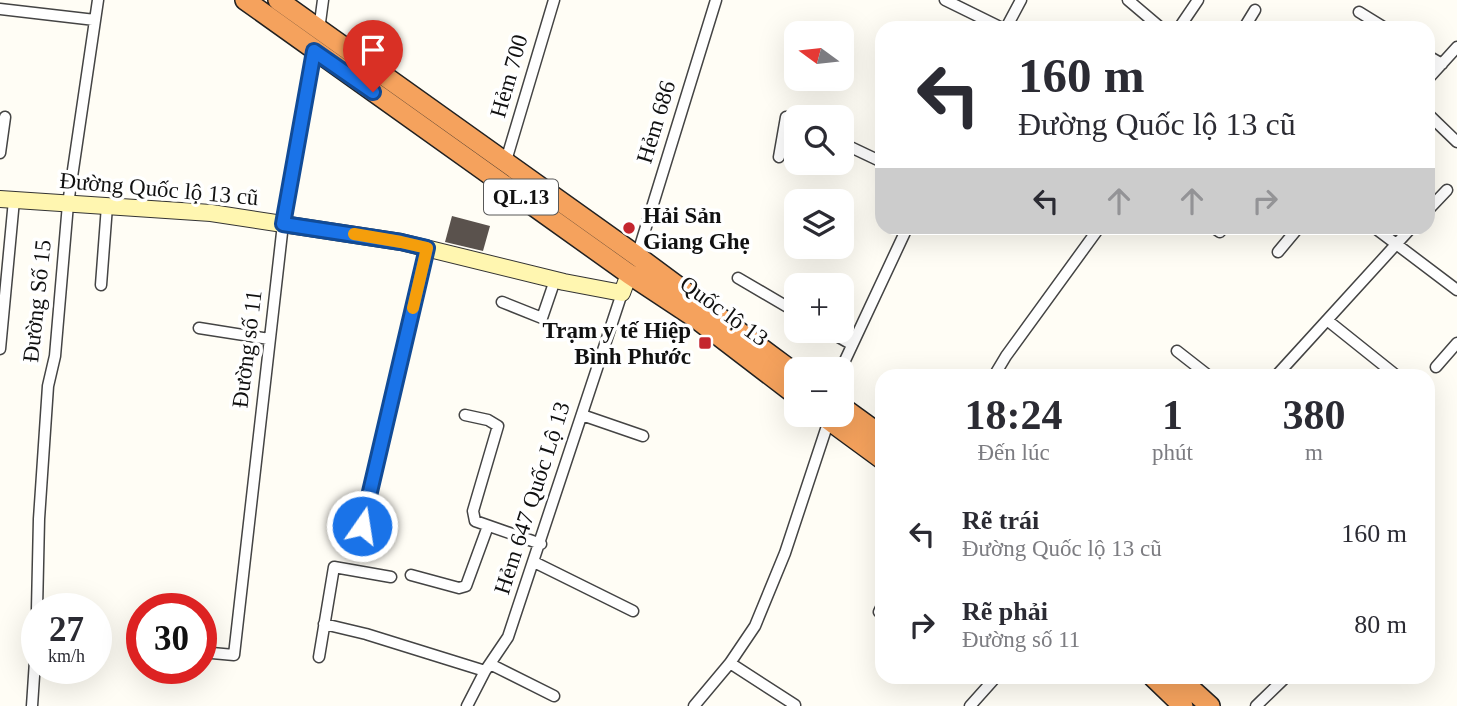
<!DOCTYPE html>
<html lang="vi">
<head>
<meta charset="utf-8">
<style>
	:root { --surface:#fff; --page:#f2f2f3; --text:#2b2b33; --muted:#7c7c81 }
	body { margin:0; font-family:"Times New Roman",serif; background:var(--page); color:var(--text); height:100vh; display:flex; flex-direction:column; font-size:26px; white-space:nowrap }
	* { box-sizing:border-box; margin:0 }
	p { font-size:23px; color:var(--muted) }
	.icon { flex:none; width:38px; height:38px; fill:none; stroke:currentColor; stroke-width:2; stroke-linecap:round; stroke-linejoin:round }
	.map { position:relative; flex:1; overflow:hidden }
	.details { position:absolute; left:875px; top:369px; width:560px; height:315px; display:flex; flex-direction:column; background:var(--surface); border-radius:21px; box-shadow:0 7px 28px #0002 }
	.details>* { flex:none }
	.guide { position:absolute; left:875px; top:21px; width:560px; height:214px; border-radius:21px; box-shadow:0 7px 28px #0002; background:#fff; color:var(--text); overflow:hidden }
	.needle { width:46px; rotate:285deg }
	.tools { position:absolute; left:784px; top:21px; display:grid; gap:14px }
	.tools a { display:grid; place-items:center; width:70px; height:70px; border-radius:14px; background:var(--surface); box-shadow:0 7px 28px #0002; font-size:35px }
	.speed { position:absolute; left:21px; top:593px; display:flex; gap:14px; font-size:35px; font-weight:700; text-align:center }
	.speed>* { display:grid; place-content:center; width:91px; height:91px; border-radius:50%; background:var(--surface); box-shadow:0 7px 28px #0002; line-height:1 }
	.speed small { font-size:18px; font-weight:400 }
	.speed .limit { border:10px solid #d22; background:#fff; color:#111 }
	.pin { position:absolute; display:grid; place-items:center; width:60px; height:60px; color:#fff; margin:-72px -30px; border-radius:50% 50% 50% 0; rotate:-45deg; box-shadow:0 0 7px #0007 }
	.pin .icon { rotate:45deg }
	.me { position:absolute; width:77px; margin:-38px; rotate:13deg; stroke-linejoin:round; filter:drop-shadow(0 0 5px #0008) }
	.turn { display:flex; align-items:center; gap:24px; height:147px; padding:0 28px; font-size:32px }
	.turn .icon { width:91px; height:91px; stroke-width:2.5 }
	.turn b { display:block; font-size:49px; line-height:60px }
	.lanes { display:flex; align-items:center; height:66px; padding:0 28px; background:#0003; justify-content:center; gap:35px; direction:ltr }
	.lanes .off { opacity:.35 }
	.eta { display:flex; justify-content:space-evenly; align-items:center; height:119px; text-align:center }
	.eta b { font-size:42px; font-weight:600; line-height:49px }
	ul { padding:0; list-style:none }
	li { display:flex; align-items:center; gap:21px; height:91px; padding:0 28px }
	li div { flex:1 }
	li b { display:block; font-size:26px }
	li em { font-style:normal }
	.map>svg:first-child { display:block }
	.building { fill:#5a524d }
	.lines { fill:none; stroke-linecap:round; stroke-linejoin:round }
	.street-casing { stroke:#444; stroke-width:13 }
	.secondary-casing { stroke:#333; stroke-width:18 }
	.highway-casing { stroke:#222; stroke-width:22 }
	.street { stroke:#fff; stroke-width:10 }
	.secondary { stroke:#fff6b0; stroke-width:16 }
	.highway { stroke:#f5a25d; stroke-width:19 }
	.route-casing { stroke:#114b97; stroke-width:18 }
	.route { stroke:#1a73e8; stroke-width:12 }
	.slow { stroke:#f59e0b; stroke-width:12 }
	.poi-dot { fill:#c4262e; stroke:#fff; stroke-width:2.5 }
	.labels { text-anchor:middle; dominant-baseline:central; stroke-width:7; stroke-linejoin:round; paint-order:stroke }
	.shield { fill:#fff; stroke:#585858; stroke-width:2 }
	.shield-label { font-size:21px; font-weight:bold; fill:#111 }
	.street-label { font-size:23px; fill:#111; stroke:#fff }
	.poi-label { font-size:23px; font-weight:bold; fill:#111; stroke:#fff; text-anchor:start }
</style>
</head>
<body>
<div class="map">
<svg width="1457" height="706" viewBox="0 0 1457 706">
	<rect width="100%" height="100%" fill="#fffdf5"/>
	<!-- building -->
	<path class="building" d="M452 216 490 226 483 251 445 242Z"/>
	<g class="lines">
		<defs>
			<path id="street" d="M945 0 1002 28
				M1128 0 1161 28
				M0 9 95 20
				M1359 12 1385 28
				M1006 28 1021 0
				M1179 28 1198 0
				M1244 28 1255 10
				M319 30 323 0
				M1428 56 1442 64
				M1428 79 1457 47
				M1428 114 1457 142
				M842 143 882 162
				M0 153 5 117
				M779 157 786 117 796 121
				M505 164 554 0
				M1428 210 1447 190
				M1214 228 1220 232
				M1375 228 1457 290
				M1278 252 1298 228
				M637 256 716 0
				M738 278 796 312
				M101 285 107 206
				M502 302 542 318 555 280
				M1327 320 1397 376
				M199 328 269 339
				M828 331 851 344
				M0 349 14 200
				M1177 351 1209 376
				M1436 367 1457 343
				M841 369 907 228
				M994 376 1006 356 1099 228
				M1276 376 1411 228
				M465 415 488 420 498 426 473 511 475 521 541 544
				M582 415 643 436
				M357 552 427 248
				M534 562 633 611
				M411 575 459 588 466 586 488 526
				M37 609 39 519 48 386 55 356 68 204 98 0
				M879 612 882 606
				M324 624 366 634 485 671
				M201 652 234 655 283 224 314 51
				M319 657 334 567 391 577
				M730 663 795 705
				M490 664 554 696
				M32 706 37 631
				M467 706 485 671 508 637 622 293
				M694 706 730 663 755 626 785 553 829 420
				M970 706 996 677
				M1256 706 1286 677"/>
			<path id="secondary" d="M0 199 211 213 401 242 564 282 622 293 629 274"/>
			<path id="highway" d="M245 0 629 274 694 317 796 395
				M278 0 637 256 796 374
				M842 407 882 436
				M822 415 882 459
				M1153 677 1183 706
				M1178 677 1210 706"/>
		</defs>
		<!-- street casing -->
		<use href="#street" class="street-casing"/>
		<!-- secondary casing -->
		<use href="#secondary" class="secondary-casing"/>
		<!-- highway casing -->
		<use href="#highway" class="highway-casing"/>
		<!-- street -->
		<use href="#street" class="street"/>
		<!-- secondary -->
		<use href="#secondary" class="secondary"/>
		<!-- highway -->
		<use href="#highway" class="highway"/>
	</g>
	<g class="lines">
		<defs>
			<path id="route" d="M362 526 427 248 401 242 283 224 314 51 373 92"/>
		</defs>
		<!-- route casing -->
		<use href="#route" class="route-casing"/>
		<!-- route -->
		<use href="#route" class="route"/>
		<!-- slow -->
		<path class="slow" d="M354 234 401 242 427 248 413 308"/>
	</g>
	<!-- markers -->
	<g class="poi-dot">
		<circle cx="629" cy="228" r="7"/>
		<rect x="698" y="336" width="14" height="14" rx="3.5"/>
	</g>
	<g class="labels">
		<!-- shield labels -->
		<rect class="shield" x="484" y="179.5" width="74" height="35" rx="5"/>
		<g class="shield-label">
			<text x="521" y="197">QL.13</text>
		</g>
		<!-- street labels -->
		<g class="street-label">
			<text transform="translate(509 76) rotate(-74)">Hẻm 700</text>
			<text transform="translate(656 122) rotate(-73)">Hẻm 686</text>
			<text transform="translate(159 189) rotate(5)">Đường Quốc lộ 13 cũ</text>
			<text transform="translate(37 301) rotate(-84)">Đường Số 15</text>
			<text transform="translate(724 311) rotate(36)">Quốc lộ 13</text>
			<text transform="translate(247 349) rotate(-83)">Đường số 11</text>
			<text transform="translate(532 498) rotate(-72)">Hẻm 647 Quốc Lộ 13</text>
		</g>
		<!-- poi labels -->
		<g class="poi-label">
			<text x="643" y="215">Hải Sản<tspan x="643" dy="26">Giang Ghẹ</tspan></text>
			<text x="691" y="330" text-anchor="end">Trạm y tế Hiệp<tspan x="691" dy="26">Bình Phước</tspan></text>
		</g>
	</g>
</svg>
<div class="tools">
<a><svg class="needle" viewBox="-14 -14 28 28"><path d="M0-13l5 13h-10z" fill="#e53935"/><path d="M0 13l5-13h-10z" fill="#7c7c81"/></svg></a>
<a><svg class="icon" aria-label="search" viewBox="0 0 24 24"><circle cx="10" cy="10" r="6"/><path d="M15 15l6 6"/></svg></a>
<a><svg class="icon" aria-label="layers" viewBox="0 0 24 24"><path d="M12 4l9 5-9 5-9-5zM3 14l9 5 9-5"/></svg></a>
<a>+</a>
<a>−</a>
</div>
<div class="speed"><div>27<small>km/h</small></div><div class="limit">30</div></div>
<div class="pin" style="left:373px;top:92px;background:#d93025"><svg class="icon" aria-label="arrive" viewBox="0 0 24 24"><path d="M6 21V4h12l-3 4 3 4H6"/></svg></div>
<svg class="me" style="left:362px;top:526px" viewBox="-20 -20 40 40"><circle r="17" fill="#1a73e8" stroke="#fff" stroke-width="3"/><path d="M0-11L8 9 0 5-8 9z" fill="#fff"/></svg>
<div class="guide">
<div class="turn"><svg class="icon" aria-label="left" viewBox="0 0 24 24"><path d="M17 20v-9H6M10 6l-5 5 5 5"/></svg><div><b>160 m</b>Đường Quốc lộ 13 cũ</div></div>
<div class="lanes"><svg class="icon" aria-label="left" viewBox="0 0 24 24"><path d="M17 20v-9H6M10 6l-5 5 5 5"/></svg><svg class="icon off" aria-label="ahead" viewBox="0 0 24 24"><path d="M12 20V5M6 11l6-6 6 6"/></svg><svg class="icon off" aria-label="ahead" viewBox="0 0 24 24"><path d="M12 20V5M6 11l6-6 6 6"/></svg><svg class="icon off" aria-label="right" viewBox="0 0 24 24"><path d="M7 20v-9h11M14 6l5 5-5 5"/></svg></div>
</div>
<section class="details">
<div class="eta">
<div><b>18:24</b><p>Đến lúc</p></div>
<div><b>1</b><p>phút</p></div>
<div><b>380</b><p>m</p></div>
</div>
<ul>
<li><svg class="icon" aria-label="left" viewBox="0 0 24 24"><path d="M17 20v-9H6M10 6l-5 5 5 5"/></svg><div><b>Rẽ trái</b><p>Đường Quốc lộ 13 cũ</p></div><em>160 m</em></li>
<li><svg class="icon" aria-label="right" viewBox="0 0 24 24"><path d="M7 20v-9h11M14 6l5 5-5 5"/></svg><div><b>Rẽ phải</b><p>Đường số 11</p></div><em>80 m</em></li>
</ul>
</section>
</div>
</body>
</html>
